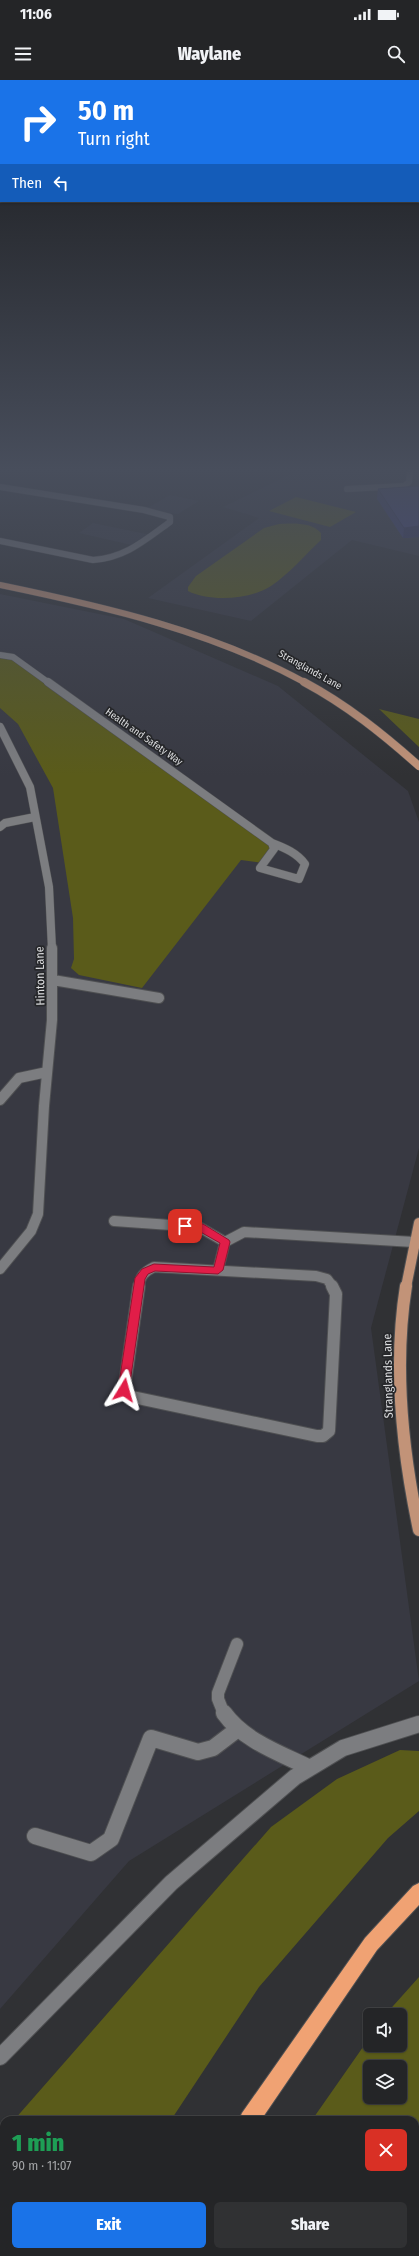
<!DOCTYPE html>
<html lang="en">
<head>
<meta charset="utf-8">
<style>
	:root { --surface:#242527; --page:#303133; --text:#f1f3f6; --muted:#a3a5a7; --line:#414244; --accent:#1a73e8 }
	body { margin:0; font-family:"Fira Sans Condensed",sans-serif; background:var(--page); color:var(--text); height:100vh; display:flex; flex-direction:column; font-size:15px; white-space:nowrap }
	* { box-sizing:border-box; margin:0 }
	p { font-size:13px; color:var(--muted) }
	.icon { flex:none; width:22px; height:22px; fill:none; stroke:currentColor; stroke-width:2; stroke-linecap:round; stroke-linejoin:round }
	.map { position:relative; flex:1; overflow:hidden }
	.details { position:absolute; left:0px; top:2036px; width:419px; height:140px; display:flex; flex-direction:column; background:var(--surface); border-radius:12px 12px 0 0; box-shadow:0 1px 3px #0004,0 0 0 1px var(--line) }
	.details>* { flex:none }
	.guide { position:absolute; left:0px; top:0px; width:419px; height:122px; box-shadow:0 1px 3px #0004,0 0 0 1px var(--line); background:#1a73e8; color:#fff; overflow:hidden }
	.controls { position:absolute; left:363px; top:1928px; display:grid; gap:8px }
	.controls a { display:grid; place-items:center; width:44px; height:44px; border-radius:6px; background:var(--surface); box-shadow:0 1px 3px #0004,0 0 0 1px var(--line); font-size:20px }
	.pin { position:absolute; display:grid; place-items:center; width:34px; height:34px; color:#fff; margin:-17px; border-radius:8px; box-shadow:0 2px 6px #0006 }
	.me { position:absolute; width:44px; margin:-22px; rotate:8deg; stroke-linejoin:round; filter:drop-shadow(0 0 3px #0008) }
	.turn { display:flex; align-items:center; gap:14px; height:84px; padding:0 12px; font-size:18px }
	.turn .icon { width:52px; height:52px; stroke-width:2.5 }
	.turn b { display:block; font-size:28px; line-height:34px }
	.then { display:flex; align-items:center; height:38px; padding:0 12px; background:#0003; gap:8px; font-size:15px }
	.round { display:grid; place-items:center; flex:none; width:42px; height:42px; border-radius:6px; background:var(--page) }
	.headline { display:flex; align-items:center; justify-content:space-between; height:68px; padding:0 12px }
	h1 { font-size:24px; font-weight:800; line-height:30px; color:#1e9e55 }
	.cta { display:flex; gap:8px; margin-top:auto; padding:8px 12px }
	.cta a { flex:1; height:46px; border-radius:6px; background:var(--accent); color:#fff; font-size:16px; font-weight:800; line-height:46px; text-align:center }
	.cta a+a { background:var(--page); color:var(--text) }
	.status { display:flex; justify-content:space-between; align-items:center; height:28px; padding:0 20px; background:var(--surface); direction:ltr }
	.status svg { height:11px; fill:currentColor }
	header { display:flex; justify-content:space-between; align-items:center; height:52px; padding:0 12px; background:var(--surface); font-size:18px; font-weight:800 }
	.map>svg:first-child { display:block }
	.built { fill:#383942 }
	.green { fill:#5a5b1a; fill-rule:evenodd }
	.lines { fill:none; stroke-linecap:round; stroke-linejoin:round }
	.minor-far4-casing { stroke:#4f5052; stroke-width:7 }
	.minor-far3-casing { stroke:#4f5052; stroke-width:9 }
	.minor-far2-casing { stroke:#4f5052; stroke-width:12 }
	.minor-far1-casing { stroke:#4f5052; stroke-width:14 }
	.minor-casing { stroke:#4f5052; stroke-width:18 }
	.major-far3-casing { stroke:#4f5052; stroke-width:7 }
	.major-far2-casing { stroke:#4f5052; stroke-width:9 }
	.major-far1-casing { stroke:#4f5052; stroke-width:12 }
	.major-casing { stroke:#4f5052; stroke-width:14 }
	.highway-casing { stroke:#4f5052; stroke-width:2 }
	.minor-far4 { stroke:#7c7d80; stroke-width:6 }
	.minor-far3 { stroke:#7c7d80; stroke-width:8 }
	.minor-far2 { stroke:#7c7d80; stroke-width:10 }
	.minor-far1 { stroke:#7c7d80; stroke-width:12 }
	.minor { stroke:#7c7d80; stroke-width:16 }
	.major-far3 { stroke:#c29378; stroke-width:6 }
	.major-far2 { stroke:#c29378; stroke-width:8 }
	.major-far1 { stroke:#c29378; stroke-width:10 }
	.major { stroke:#c29378; stroke-width:12 }
	.highway { fill:#f0a273; fill-rule:evenodd }
	.wall { fill:#383a79 }
	.shaded-wall { fill:#2e2f63 }
	.building { fill:#41438d; stroke:#2e2f63 }
	.route { fill:#e11d48; stroke:#92132f }
	.labels { text-anchor:middle; dominant-baseline:central; stroke-width:3.5; stroke-linejoin:round; paint-order:stroke }
	.far-street-label { font-size:10px; fill:#dddee0; stroke:#26272a }
	.street-label { font-size:12px; fill:#dddee0; stroke:#26272a }
</style>
</head>
<body>
<div class="status"><b>11:06</b><svg viewBox="0 0 49 12"><path d="M0 12V9h3v3zM5 12V6h3v6zM10 12V3h3v9zM15 12V0h3v12zM26 1h20v11H26zM47 4h2v5h-2z"/></svg></div>
<header><svg class="icon" aria-label="menu" viewBox="0 0 24 24"><path d="M4 6h16M4 12h16M4 18h16"/></svg>Waylane<svg class="icon" aria-label="search" viewBox="0 0 24 24"><circle cx="10" cy="10" r="6"/><path d="M15 15l6 6"/></svg></header>
<div class="map">
<svg width="419" height="2176" viewBox="0 0 419 2176">
	<rect width="100%" height="100%" fill="#303134"/>
	<!-- built -->
	<path class="built" d="M295 392H419V476L352 460 251 541 148 518 259 438 223 427Z
		M170 415 199 421 178 434 144 430Z
		M93 443 151 455 136 466 79 453Z
		M0 514 124 539 278 606 408 711 419 742V1068L371 1248 419 1601 129 1781 0 1929Z"/>
	<!-- green -->
	<path class="green" d="M296 417 356 432 330 447 269 431Z
		M279 444C292 443 312 442 321 453V460C305 475 289 494 271 506 250 520 209 522 188 511V507L196 496 264 448Z
		M0 575 13 577 272 763 271 774 263 783 241 780 142 908 79 895 71 888 74 879 73 838 53 708 18 644 0 628Z
		M379 629 419 639V667Z
		M400 1670 419 1671V1731L388 1758 259 1907 171 2040H14L271 1747 337 1699Z
		M419 1897V2155L415 2160V2040H312L370 1957V1965H400V1935H385ZM370 1987H400V2017H370Z
		M4 2052V2172H83L80 2176H0V2056Z
		M221 2172H406L403 2176H219Z"/>
	<g class="lines">
		<defs>
			<path id="minor-far4" d="M0 407 144 430 170 437V442C145 460 125 478 93 480L0 461
				M347 409 404 406 409 402 410 392
				M0 575 13 577 49 603"/>
			<path id="minor-far3" d="M48 602 272 763
				M0 647 30 707 49 807 52 869
				M0 747 5 743 35 737
				M272 763C285 768 297 773 305 784L299 799 260 788 274 769Z"/>
			<path id="minor-far2" d="M53 900 159 918
				M0 1020 19 998 47 992
				M114 1141 199 1147 225 1162
				M0 1189 31 1151 38 1134 44 1026 52 940V868
				M218 1190 225 1162 244 1152 414 1162
				M139 1207C140 1196 144 1192 154 1187L316 1196 327 1199 333 1207"/>
			<path id="minor-far1" d="M139 1206 124 1310 128 1316 317 1356H323L329 1351 336 1214 332 1206
				M224 1634 218 1619V1613L237 1564"/>
			<path id="minor" d="M224 1633C244 1661 280 1673 310 1688
				M35 1756 91 1773 111 1759 151 1658 198 1672 213 1668 238 1649
				M0 1977 171 1803 295 1697 343 1668 419 1644"/>
			<path id="major-far3" d="M0 505C106 527 211 551 306 603"/>
			<path id="major-far2" d="M304 602C347 625 383 654 419 686"/>
			<path id="major-far1" d="M406 1207 419 1143"/>
			<path id="major" d="M406 1206C393 1287 402 1370 419 1450"/>
			<path id="highway" d="M419 1803V1825L377 1870 261 2040H239L242 2033 365 1858 413 1806Z
				M150 2172H171L170 2176H149Z"/>
		</defs>
		<!-- minor-far4 casing -->
		<use href="#minor-far4" class="minor-far4-casing"/>
		<!-- minor-far3 casing -->
		<use href="#minor-far3" class="minor-far3-casing"/>
		<!-- minor-far2 casing -->
		<use href="#minor-far2" class="minor-far2-casing"/>
		<!-- minor-far1 casing -->
		<use href="#minor-far1" class="minor-far1-casing"/>
		<!-- minor casing -->
		<use href="#minor" class="minor-casing"/>
		<!-- major-far3 casing -->
		<use href="#major-far3" class="major-far3-casing"/>
		<!-- major-far2 casing -->
		<use href="#major-far2" class="major-far2-casing"/>
		<!-- major-far1 casing -->
		<use href="#major-far1" class="major-far1-casing"/>
		<!-- major casing -->
		<use href="#major" class="major-casing"/>
		<!-- highway casing -->
		<use href="#highway" class="highway-casing"/>
		<!-- minor-far4 -->
		<use href="#minor-far4" class="minor-far4"/>
		<!-- minor-far3 -->
		<use href="#minor-far3" class="minor-far3"/>
		<!-- minor-far2 -->
		<use href="#minor-far2" class="minor-far2"/>
		<!-- minor-far1 -->
		<use href="#minor-far1" class="minor-far1"/>
		<!-- minor -->
		<use href="#minor" class="minor"/>
		<!-- major-far3 -->
		<use href="#major-far3" class="major-far3"/>
		<!-- major-far2 -->
		<use href="#major-far2" class="major-far2"/>
		<!-- major-far1 -->
		<use href="#major-far1" class="major-far1"/>
		<!-- major -->
		<use href="#major" class="major"/>
		<!-- highway -->
		<use href="#highway" class="highway"/>
	</g>
	<!-- wall -->
	<path class="wall" d="M419 406V457L403 458 377 419 378 409Z"/>
	<!-- shaded-wall -->
	<path class="shaded-wall" d="M419 446V457L403 458 404 448Z"/>
	<!-- building -->
	<path class="building" d="M419 406V446L404 448 378 409Z"/>
	<!-- sky -->
	<linearGradient id="sky" x2="0" y2="1"><stop stop-color="#1a1b1d"/><stop offset="0.56" stop-color="#484e5c"/><stop offset="1" stop-color="#484e5c" stop-opacity="0"/></linearGradient>
	<rect width="419" height="696" fill="url(#sky)"/>
	<!-- route -->
	<path class="route" d="M185 1142 203 1144 229 1160 230 1162 223 1190 218 1194 155 1191 148 1194 145 1199 129 1310 127 1313H120L118 1310 135 1198 142 1189 154 1184 214 1187 220 1163 197 1150 182 1148V1143Z"/>
	<g class="labels">
		<!-- far-street labels -->
		<g class="far-street-label">
			<text transform="translate(310 590) rotate(29)">Stranglands Lane</text>
			<text transform="translate(144 657) rotate(35)">Health and Safety Way</text>
		</g>
		<!-- street labels -->
		<g class="street-label">
			<text transform="translate(40 896) rotate(-91)">Hinton Lane</text>
			<text transform="translate(388 1296) rotate(-91)">Stranglands Lane</text>
		</g>
	</g>
</svg>
<div class="controls">
<a><svg class="icon" aria-label="sound" viewBox="0 0 24 24"><path d="M4 9h4l5-4v14l-5-4H4zM17 9q2 3 0 6"/></svg></a>
<a><svg class="icon" aria-label="layers" viewBox="0 0 24 24"><path d="M12 4l9 5-9 5-9-5zM3 14l9 5 9-5"/></svg></a>
</div>
<div class="pin" style="left:185px;top:1146px;background:#d93025"><svg class="icon" aria-label="arrive" viewBox="0 0 24 24"><path d="M6 21V4h12l-3 4 3 4H6"/></svg></div>
<svg class="me" style="left:124px;top:1310px" viewBox="-20 -20 40 40"><path d="M0-17L14 15 0 8-14 15z" fill="#e11d48" stroke="#fff" stroke-width="4"/></svg>
<div class="guide">
<div class="turn"><svg class="icon" aria-label="right" viewBox="0 0 24 24"><path d="M7 20v-9h11M14 6l5 5-5 5"/></svg><div><b>50 m</b>Turn right</div></div>
<div class="then">Then<svg class="icon" aria-label="left" viewBox="0 0 24 24"><path d="M17 20v-9H6M10 6l-5 5 5 5"/></svg></div>
</div>
<section class="details">
<div class="headline"><div><h1>1 min</h1><p>90 m · 11:07</p></div><a class="round" style="background:#d93025;color:#fff"><svg class="icon" aria-label="close" viewBox="0 0 24 24"><path d="M6 6l12 12M18 6L6 18"/></svg></a></div>
<div class="cta"><a>Exit</a><a>Share</a></div>
</section>
</div>
</body>
</html>
